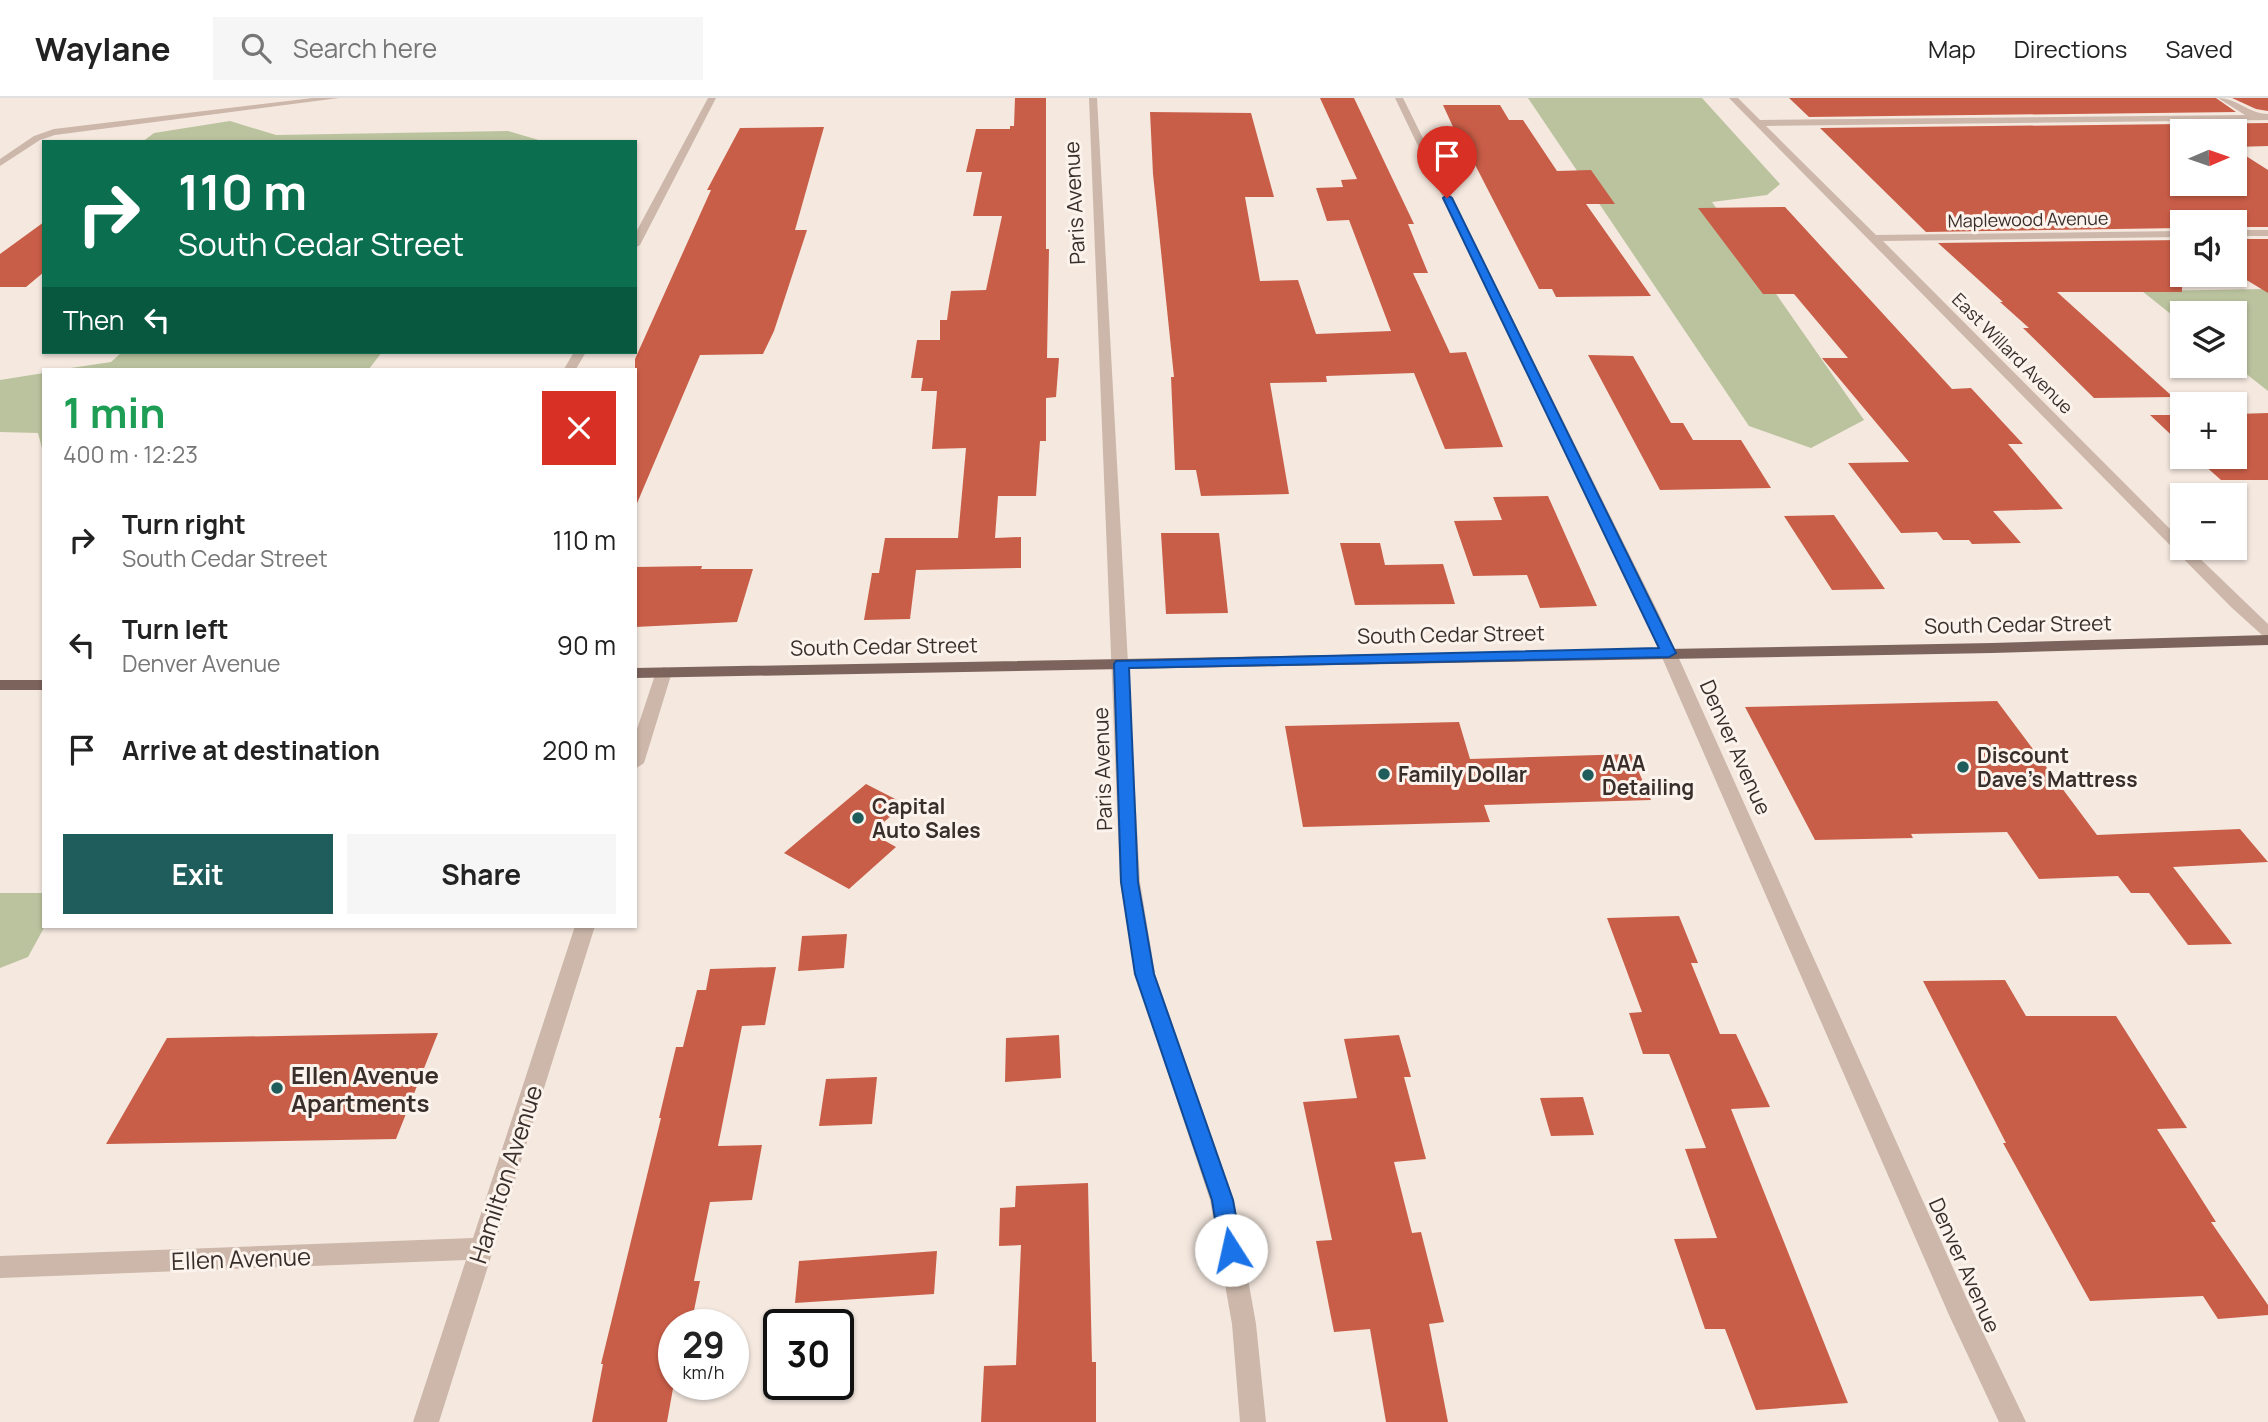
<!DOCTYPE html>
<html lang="en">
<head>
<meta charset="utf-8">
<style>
	:root { --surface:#fff; --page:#f6f6f6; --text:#222; --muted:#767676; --line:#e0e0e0; --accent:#1e5d5c }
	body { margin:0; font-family:Manrope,sans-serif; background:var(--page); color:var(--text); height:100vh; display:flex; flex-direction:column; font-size:26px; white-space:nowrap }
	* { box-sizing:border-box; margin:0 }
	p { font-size:23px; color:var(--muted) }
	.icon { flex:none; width:38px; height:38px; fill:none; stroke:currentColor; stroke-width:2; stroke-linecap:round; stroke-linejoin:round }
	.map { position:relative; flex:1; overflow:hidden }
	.panel { position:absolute; left:42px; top:270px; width:595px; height:560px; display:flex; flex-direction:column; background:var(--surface); border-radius:0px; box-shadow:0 2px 5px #0004 }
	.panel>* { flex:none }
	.top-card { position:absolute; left:42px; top:42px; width:595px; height:214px; border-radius:0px; box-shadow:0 2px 5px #0004; background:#0b6e4f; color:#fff; overflow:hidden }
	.needle { width:46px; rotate:88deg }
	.fabs { position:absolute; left:2170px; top:21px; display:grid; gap:14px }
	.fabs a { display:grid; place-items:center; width:77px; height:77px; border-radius:0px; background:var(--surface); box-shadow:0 2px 5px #0004; font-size:35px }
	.speed { position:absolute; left:658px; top:1211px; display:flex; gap:14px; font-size:35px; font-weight:700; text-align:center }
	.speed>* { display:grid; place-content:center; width:91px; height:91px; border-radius:50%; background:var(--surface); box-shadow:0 2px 5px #0004; line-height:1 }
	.speed small { font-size:18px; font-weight:400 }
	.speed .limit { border:4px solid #111; border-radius:10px; background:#fff; color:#111 }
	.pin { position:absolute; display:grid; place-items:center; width:60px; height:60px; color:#fff; margin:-72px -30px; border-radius:50% 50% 50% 0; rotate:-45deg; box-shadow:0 0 7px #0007 }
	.pin .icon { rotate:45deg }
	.me { position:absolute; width:77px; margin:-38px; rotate:350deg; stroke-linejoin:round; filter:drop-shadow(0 0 5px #0008) }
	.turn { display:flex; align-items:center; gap:24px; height:147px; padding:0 21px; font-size:32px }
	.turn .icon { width:91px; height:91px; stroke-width:2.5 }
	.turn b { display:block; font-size:49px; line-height:60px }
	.then { display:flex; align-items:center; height:66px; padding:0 21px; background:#0003; gap:14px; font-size:26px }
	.round { display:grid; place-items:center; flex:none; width:74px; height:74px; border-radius:0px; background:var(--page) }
	.overview { display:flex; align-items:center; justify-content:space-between; height:119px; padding:0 21px }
	h1 { font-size:42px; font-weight:700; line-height:52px; color:#1e9e55 }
	.button { display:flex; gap:14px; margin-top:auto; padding:14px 21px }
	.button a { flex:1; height:80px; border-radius:0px; background:var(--accent); color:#fff; font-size:28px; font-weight:700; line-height:80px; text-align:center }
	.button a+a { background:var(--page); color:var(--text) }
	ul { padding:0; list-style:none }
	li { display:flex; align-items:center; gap:21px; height:105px; padding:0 21px }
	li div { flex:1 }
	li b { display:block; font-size:26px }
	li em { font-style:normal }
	header { display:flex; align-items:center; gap:42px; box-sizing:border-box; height:98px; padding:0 35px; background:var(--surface); border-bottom:2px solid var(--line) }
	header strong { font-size:33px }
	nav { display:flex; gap:38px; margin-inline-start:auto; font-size:24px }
	.search { width:490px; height:63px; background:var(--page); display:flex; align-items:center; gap:18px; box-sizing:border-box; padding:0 24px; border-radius:0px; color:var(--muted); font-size:26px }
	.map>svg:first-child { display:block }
	.green { fill:#bac39e }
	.building { fill:#c95e48 }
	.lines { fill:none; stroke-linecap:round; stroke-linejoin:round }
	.minor { fill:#ccb7aa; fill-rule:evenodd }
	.primary { fill:#7c635b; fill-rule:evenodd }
	.route { fill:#1a73e8; stroke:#114b97; stroke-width:2 }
	.poi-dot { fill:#1e5d5c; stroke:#fbf3ec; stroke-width:2.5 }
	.labels { text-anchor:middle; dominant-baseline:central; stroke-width:6; stroke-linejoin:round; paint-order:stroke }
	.far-street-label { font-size:18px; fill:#3a2e2a; stroke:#fbf3ec }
	.street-label { font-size:21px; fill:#3a2e2a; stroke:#fbf3ec }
	.poi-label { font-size:21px; font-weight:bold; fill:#3a2e2a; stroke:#fbf3ec; text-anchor:start }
	.near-poi-label { font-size:24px; font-weight:bold; fill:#3a2e2a; stroke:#fbf3ec; text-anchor:start }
	.near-street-label { font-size:24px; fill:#3a2e2a; stroke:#fbf3ec }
</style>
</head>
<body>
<header>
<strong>Waylane</strong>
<div class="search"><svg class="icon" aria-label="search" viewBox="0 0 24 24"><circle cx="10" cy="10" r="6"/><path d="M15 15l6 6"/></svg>Search here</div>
<nav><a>Map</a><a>Directions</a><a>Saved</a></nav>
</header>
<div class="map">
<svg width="2268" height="1324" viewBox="0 0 2268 1324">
	<rect width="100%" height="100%" fill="#f4e8df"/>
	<!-- green -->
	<path class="green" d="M1528 0H1702L1780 86 1767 97 1712 104 1864 322 1811 350 1749 328Z
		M230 23 276 37 508 33 542 43 142 44 154 35Z
		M2268 191V293L2235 267V215H2182V225L2142 193Z
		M122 254H382L369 271H64L111 264Z
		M44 275V358L38 335 0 334V282Z
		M0 795H44L45 828 28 859 0 870Z"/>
	<!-- building -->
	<path class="building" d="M1015 0H1046V151H1049L1047 260H1059L1056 299 1046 300V343H1040L1036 398H998L995 440 1021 439V470L916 472 910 521 864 522 872 475H879L885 440H958L966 350 932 351 937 293H921L923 280H911L917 242H940V222H947L951 193 986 192 1002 118H973L982 74H966L976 31H1010V28H1014Z
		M1320 0H1354L1414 126H1408L1428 175H1413L1450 255 1466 254 1503 349 1445 351 1414 275 1326 278 1327 284 1270 285 1289 396 1201 398 1196 372H1175L1171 279H1174L1153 76 1150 14 1251 15 1274 99H1245L1260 183 1298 182 1316 236 1391 233 1349 122 1327 123 1316 90 1343 89 1341 82 1357 81Z
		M1789 0H2216L2236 14 1809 19Z
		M2232 0H2268V13L2256 11Z
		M1443 7H1500L1509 22H1523L1557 73 1591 72 1615 106H1586L1651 198 1556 199 1552 191H1539L1469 55H1465Z
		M2268 25V48L2235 49V33H2182V86H2235V51L2268 72V129H2235V124H2182V130L1926 134 1820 30Z
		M824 29 795 132H807L774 233 763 256 700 257 635 410V261L711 92H707L740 30Z
		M1785 109 1952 291 1971 290 2023 346H2008L2063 411 1993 413 2021 445 1972 446 1969 442H1943L1937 434 1901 435 1848 365 1909 364 1822 260H1848L1794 196H1763L1698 110Z
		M44 124V174L26 189H0V156Z
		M2235 141H2268V195L2235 175Z
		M2182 142V194H2057L2173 299 2094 300 2023 230H2029L2000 204H2003L1938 145Z
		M1588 257 1633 258 1671 325H1683L1693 342H1741L1771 390 1660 392Z
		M2268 315V382H2221L2195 359H2235V316Z
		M2150 317H2182V347Z
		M1548 398 1597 508 1540 510 1527 477 1473 478 1454 423 1502 422 1493 399Z
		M1834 417 1885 491 1832 492 1784 418Z
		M1161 435H1219L1228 515 1166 516Z
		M1340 445H1380L1385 467 1443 466 1455 506 1355 507Z
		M702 468 701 471H753L737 524 635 529V469Z
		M1997 603 2097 737 2240 731 2268 764 2173 769 2232 846 2188 847 2149 795H2131L2118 778 2039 781 2007 734 1911 736 1913 740 1815 742 1745 609Z
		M1459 624 1470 661 1631 656 1651 702 1484 707 1490 724 1303 729 1285 628Z
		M866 686 905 706 871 735 896 749 849 791 784 755Z
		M1679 818 1698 865H1691L1720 936H1736L1770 1009 1731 1011 1848 1305 1756 1312 1725 1231H1705L1674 1141 1717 1140 1685 1051 1706 1050 1669 956H1643L1629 915 1642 914 1607 820Z
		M847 836 844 870 798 873 802 838Z
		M776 869 765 927 742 928 718 1048 762 1047 752 1102 710 1104 694 1183H700L691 1227H674V1285L667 1324H592L603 1266H601L661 1020H659L676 949H683L697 892H706L710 871Z
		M2005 882 2026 918H2116L2187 1030 2157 1031 2216 1124H2211L2268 1207V1217L2218 1221 2203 1198 2090 1203 2003 1045H2006L1923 883Z
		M438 935 396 1041 106 1046 167 940Z
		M1059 937 1061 980 1005 984 1006 940Z
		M1399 937 1411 979H1404L1426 1061 1394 1064 1412 1135 1421 1134 1444 1224 1429 1226 1448 1324H1386L1370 1231 1334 1234 1316 1143 1332 1142 1303 1004 1357 1000 1344 941Z
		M877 979 872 1026 819 1028 826 981Z
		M1583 999 1594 1037 1551 1038 1540 1000Z
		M1088 1085 1092 1264H1096V1324H981L984 1268 1016 1267 1021 1147 999 1148 1000 1110 1015 1109 1016 1088Z
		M937 1153 934 1196 795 1205 799 1163Z"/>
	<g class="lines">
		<!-- minor -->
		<path class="minor" d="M313 0H339L55 37 40 42 0 68V61L34 38 54 31Z
			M708 0H716L640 147 635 150V136Z
			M1089 0H1097L1140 784 1155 876 1234 1102 1256 1226 1266 1324H1240L1232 1226 1210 1102 1135 876 1120 784Z
			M1395 0H1403L1659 516 1967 1201 2026 1324H1999L1949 1217 1643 516Z
			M1729 0H1738L1760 22 2245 17 2218 0C2237 0 2249 16 2268 16V22L1766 28 1876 137 2182 133V139L1883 143 2182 443V450H2189L2268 526V539L2262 537 2231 509Z
			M2235 132H2268V138H2235Z
			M574 254H586L576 271H564Z
			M664 569 672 574 644 665 635 671V637L656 574Z
			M575 828H595L439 1324H413L466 1162 0 1180V1158L473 1140Z"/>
		<!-- primary -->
		<path class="primary" d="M2268 537V547L1992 555 635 580V570L1992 545Z
			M0 582H44V592H0Z"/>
	</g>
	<!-- route -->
	<path class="route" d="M1447 97 1452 100 1676 555 1669 559 1129 570 1138 784 1154 876 1233 1102 1242 1152 1239 1159 1231 1162 1224 1159 1220 1152 1212 1102 1135 876 1121 784 1114 566 1116 563 1659 550 1443 100Z"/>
	<!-- markers -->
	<g class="poi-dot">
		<circle cx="1963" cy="669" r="7"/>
		<circle cx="1384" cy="676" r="7"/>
		<circle cx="1588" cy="677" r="7"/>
		<circle cx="858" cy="720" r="7"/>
		<circle cx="277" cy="990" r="7"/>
	</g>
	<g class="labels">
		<!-- far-street labels -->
		<g class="far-street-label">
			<text transform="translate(2028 121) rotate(-1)">Maplewood Avenue</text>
			<text transform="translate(2013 255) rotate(45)">East Willard Avenue</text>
		</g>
		<!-- street labels -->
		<g class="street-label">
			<text transform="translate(1074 105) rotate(-93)">Paris Avenue</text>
			<text transform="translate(2018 526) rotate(-1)">South Cedar Street</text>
			<text transform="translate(1451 536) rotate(-1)">South Cedar Street</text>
			<text transform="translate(884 548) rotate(-1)">South Cedar Street</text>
			<text transform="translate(1736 649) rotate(66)">Denver Avenue</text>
			<text transform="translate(1102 671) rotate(-92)">Paris Avenue</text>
			<text transform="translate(1965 1167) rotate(66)">Denver Avenue</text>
		</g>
		<!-- poi labels -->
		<g class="poi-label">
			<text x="1977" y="657">Discount<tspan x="1977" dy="24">Dave's Mattress</tspan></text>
			<text x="1602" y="665">AAA<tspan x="1602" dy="24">Detailing</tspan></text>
			<text x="1398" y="676">Family Dollar</text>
			<text x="872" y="708">Capital<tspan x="872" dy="24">Auto Sales</tspan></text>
		</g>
		<!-- near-poi labels -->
		<g class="near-poi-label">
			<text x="291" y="976">Ellen Avenue<tspan x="291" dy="28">Apartments</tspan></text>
		</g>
		<!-- near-street labels -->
		<g class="near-street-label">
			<text transform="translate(505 1076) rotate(-72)">Hamilton Avenue</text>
			<text transform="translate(241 1160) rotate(-2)">Ellen Avenue</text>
		</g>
	</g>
</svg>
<div class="fabs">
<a><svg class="needle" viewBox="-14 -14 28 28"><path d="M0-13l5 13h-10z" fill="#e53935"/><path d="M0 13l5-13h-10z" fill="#767676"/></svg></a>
<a><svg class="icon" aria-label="sound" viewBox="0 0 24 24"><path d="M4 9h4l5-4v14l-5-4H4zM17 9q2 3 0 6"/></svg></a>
<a><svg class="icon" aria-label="layers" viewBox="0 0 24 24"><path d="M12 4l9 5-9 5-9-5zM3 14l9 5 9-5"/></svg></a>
<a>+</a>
<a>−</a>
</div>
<div class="speed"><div>29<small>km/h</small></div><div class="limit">30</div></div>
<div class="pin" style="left:1447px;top:100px;background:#d93025"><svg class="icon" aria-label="arrive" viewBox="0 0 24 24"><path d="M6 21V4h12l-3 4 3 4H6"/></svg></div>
<svg class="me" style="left:1231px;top:1152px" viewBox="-20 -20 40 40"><circle r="19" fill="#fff"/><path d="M0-13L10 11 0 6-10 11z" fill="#1a73e8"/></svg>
<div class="top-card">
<div class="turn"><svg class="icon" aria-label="right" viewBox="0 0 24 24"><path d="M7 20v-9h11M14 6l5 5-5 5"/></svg><div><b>110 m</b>South Cedar Street</div></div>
<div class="then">Then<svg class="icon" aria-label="left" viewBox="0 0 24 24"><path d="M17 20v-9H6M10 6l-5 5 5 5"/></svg></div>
</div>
<section class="panel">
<div class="overview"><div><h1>1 min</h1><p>400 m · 12:23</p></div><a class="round" style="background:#d93025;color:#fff"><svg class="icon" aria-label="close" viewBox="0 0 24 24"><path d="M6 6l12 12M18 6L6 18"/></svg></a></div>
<ul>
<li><svg class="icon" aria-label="right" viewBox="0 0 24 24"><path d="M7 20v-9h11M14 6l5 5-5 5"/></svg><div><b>Turn right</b><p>South Cedar Street</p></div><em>110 m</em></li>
<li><svg class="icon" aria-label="left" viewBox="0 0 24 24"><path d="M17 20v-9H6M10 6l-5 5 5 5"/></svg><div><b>Turn left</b><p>Denver Avenue</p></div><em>90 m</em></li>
<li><svg class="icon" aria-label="arrive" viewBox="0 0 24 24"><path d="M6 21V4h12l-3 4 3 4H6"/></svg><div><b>Arrive at destination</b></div><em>200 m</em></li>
</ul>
<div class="button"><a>Exit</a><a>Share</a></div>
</section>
</div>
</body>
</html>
